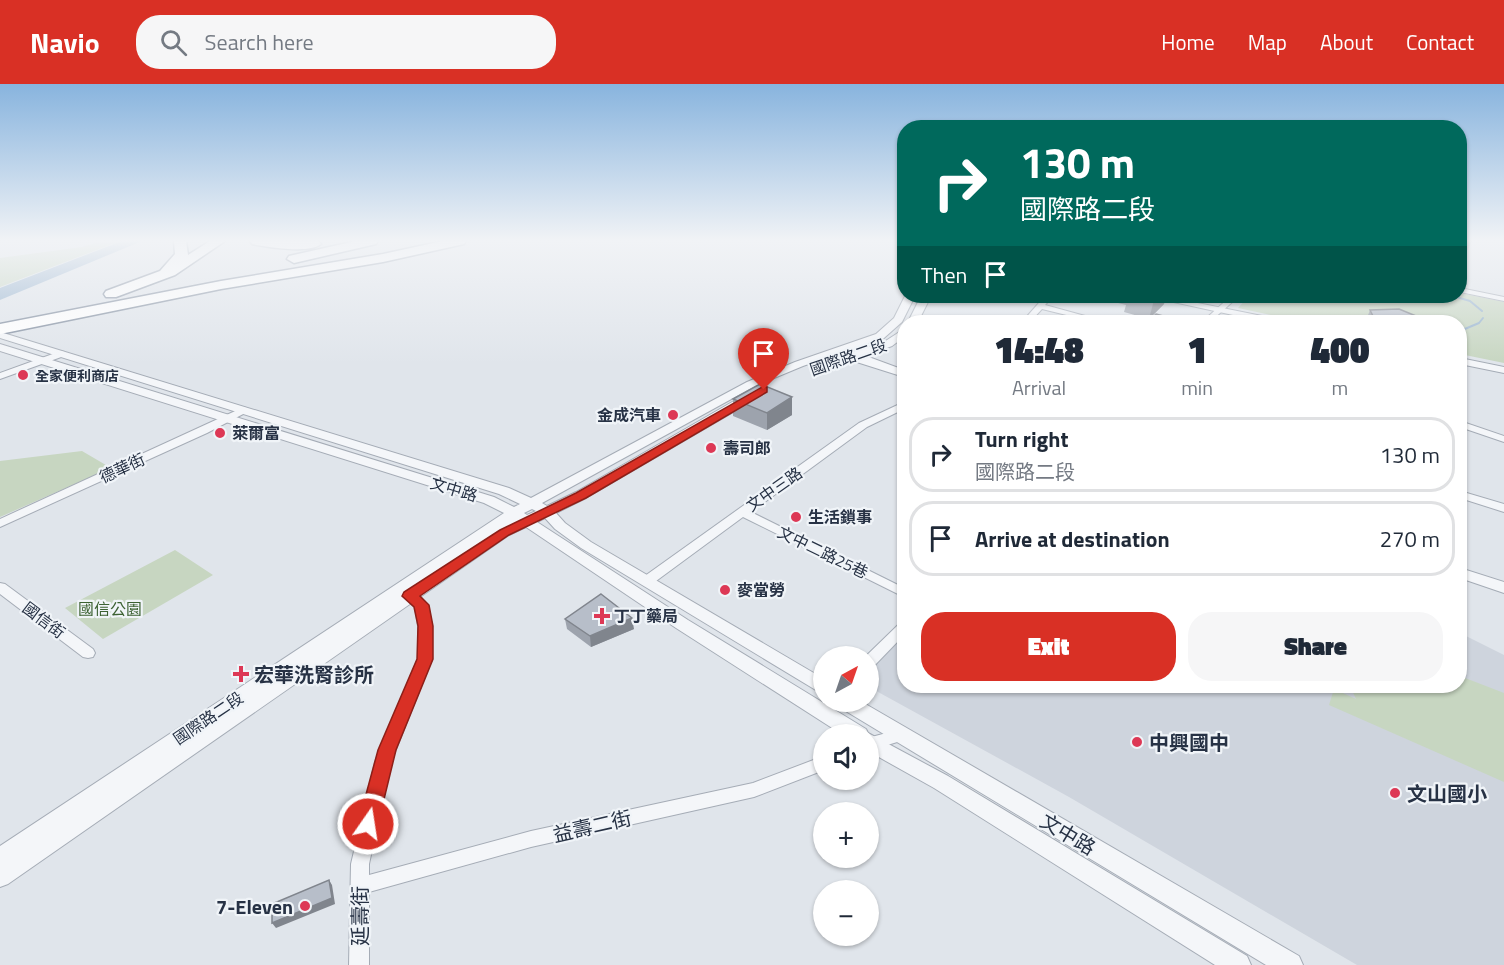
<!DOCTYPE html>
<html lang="en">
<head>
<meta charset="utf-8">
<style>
	:root { --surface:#fff; --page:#f6f6f7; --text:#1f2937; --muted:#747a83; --line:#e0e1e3; --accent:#d93025 }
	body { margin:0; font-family:"Titillium Web","Noto Sans TC",sans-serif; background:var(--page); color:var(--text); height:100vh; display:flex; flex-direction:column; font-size:22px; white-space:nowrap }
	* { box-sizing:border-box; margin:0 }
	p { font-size:20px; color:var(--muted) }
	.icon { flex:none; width:33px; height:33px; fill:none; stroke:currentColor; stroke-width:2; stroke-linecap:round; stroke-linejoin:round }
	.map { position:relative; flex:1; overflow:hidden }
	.drawer { position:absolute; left:897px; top:231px; width:570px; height:378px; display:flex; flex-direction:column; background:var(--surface); border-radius:24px; box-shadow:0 2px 4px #0004 }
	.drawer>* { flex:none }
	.banner { position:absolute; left:897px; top:36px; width:570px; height:183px; border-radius:24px; box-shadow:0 2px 4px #0004; background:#00695c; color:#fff; overflow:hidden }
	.needle { width:39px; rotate:40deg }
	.tools { position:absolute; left:813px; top:562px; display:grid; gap:12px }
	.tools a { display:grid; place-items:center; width:66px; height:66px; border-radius:50%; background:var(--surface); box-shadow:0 2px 4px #0004; font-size:30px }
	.pin { position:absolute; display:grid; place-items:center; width:51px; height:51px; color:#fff; margin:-62px -26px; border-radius:50% 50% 50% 0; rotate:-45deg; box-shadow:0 0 6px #0007 }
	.pin .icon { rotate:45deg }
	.me { position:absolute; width:66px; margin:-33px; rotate:13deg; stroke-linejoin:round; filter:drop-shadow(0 0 4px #0008) }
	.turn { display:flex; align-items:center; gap:21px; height:126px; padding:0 24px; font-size:27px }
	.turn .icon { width:78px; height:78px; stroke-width:2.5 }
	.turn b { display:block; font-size:42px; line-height:51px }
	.then { display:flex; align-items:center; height:57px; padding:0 24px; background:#0003; gap:12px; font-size:22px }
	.eta { display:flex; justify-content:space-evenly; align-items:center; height:102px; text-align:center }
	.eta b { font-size:36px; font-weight:800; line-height:42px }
	.action { display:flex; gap:12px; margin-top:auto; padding:12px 24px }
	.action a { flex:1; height:69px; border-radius:24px; background:var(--accent); color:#fff; font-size:24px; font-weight:800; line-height:69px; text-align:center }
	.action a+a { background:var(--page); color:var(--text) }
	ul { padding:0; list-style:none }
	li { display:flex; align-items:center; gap:18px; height:75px; margin:0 12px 9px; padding:0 12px; border:3px solid var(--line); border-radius:24px }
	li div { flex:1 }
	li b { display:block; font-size:22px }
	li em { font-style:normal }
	header { display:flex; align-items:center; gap:36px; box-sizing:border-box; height:84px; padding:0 30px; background:var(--accent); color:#fff }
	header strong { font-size:28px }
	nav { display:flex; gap:33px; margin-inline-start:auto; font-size:21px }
	.search { width:420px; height:54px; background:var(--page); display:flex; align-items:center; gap:15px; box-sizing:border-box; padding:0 21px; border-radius:24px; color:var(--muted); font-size:22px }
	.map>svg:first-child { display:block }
	.built { fill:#ced4dd }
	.green { fill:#c7d6c1 }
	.water { fill:#98b4cf }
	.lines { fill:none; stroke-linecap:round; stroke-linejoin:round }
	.stream { stroke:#98b4cf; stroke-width:2 }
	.minor-casing { stroke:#a5acb6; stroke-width:2 }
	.tertiary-casing { stroke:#a5acb6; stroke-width:2 }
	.motorway-casing { stroke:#8692a3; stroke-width:3 }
	.minor { fill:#f4f6f9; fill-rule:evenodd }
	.tertiary { fill:#f4f6f9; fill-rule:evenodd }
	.motorway { fill:#fff; fill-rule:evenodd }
	.wall { fill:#9da3ad }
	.shaded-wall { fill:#80858d }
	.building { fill:#b7bec9; stroke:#80858d; stroke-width:1.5 }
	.route { fill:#d93025; stroke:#8d1f18; stroke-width:1.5 }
	.poi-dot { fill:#dd3855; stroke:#f0f4f8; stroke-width:2 }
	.labels { text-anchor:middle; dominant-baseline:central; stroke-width:4.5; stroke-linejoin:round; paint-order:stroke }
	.far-poi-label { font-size:14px; font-weight:bold; fill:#273245; stroke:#f0f4f8; text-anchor:start }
	.street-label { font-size:16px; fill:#273245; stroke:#f0f4f8 }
	.poi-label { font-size:16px; font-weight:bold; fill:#273245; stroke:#f0f4f8; text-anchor:start }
	.park-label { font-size:16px; fill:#3d6233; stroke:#f0f4f8 }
	.near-poi-label { font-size:20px; font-weight:bold; fill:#273245; stroke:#f0f4f8; text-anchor:start }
	.near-street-label { font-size:20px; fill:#273245; stroke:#f0f4f8 }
</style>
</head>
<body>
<header>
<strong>Navio</strong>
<div class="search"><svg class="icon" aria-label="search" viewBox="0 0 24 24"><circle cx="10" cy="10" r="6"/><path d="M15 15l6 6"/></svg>Search here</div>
<nav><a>Home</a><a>Map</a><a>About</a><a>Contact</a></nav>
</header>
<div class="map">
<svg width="1504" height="881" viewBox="0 0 1504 881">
	<rect width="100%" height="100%" fill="#e0e5eb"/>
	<!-- built -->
	<path class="built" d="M1460 549 1504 571V881H1357L1069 713 869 603 868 589 904 551V602H1460Z"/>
	<!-- green -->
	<path class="green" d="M102 157H120L0 203V174L82 163Z
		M1460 209 1504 218V279L1460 270V238H1304L1238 224 1249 212H1460Z
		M82 367 111 384 0 433V377Z
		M175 466 213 491 103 555 65 524Z
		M1460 592 1504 609V698L1329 621 1334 605 1356 615 1350 602H1460Z"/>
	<!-- water -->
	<path class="water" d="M122 157H142L0 216V204Z"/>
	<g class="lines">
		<!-- stream -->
		<path class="stream" d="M1453 212 1470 217 1482 227
			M1460 247 1479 239 1483 234"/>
		<defs>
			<path id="minor" d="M1460 204 1504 213V217L1460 208Z
				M1045 212H1053L1045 221 1107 238H1095L1042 225 1030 238H1022Z
				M1231 212H1239L1210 238H1202Z
				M61 267 64 268V272L0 295V289Z
				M904 318V325L867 343 751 428 904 504V513L743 433 652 500H642L640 497 642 494 859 339Z
				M244 323 249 326 247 328 207 349 0 443V435Z
				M1460 337 1504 352V358L1460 343Z
				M1460 407 1504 420V428L1460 414Z
				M0 499 5 500 93 565 95 569 93 573 88 574 83 573 0 510Z
				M409 508 414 509 428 521 432 542V575L391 678 369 780V791L531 747 753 699 824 672V686L754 713 531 763 369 808V881H349L351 780 375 678 418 575V542L415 523 402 512 404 509Z
				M904 538V551L873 583 868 584V573H865L899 540Z
				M901 645 907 647 909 651 907 655 868 667V654Z"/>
			<path id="tertiary" d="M905 212H915L902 238 884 254 803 282 755 302 542 419 547 422 576 408 746 310H754V316L586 414 556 429 565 439 591 458 824 595V611L581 464 555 445 545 434 537 438 688 536 866 645 868 649 948 692 1247 872 1251 881H1215L934 704 868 667V651H843L676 544 526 443 509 451 8 800 0 803V762L504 429 484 419 0 267V260L494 413 514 423 520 420 499 410 0 254V248L509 404 531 414 747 298 795 278 876 250 894 234ZM532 425 536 427 527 431 524 429Z
				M921 212H931L918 238H908Z
				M1146 212H1163L1277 235 1282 238H1265Z
				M904 245V253L892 262 866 272 904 286V293L844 274 849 269 884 258Z
				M1460 274 1504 283V289L1460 280Z
				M1460 484 1504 498V509L1460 494Z
				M836 618H862L1299 872 1303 881H1266L839 623Z"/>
			<path id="motorway" d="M174 157H186L188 171 210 157H225L175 191 116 213H106L104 210 106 207 160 187 175 170Z
				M250 157H318L321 160C310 170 267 163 252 160Z
				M356 157H378L376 160 294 179 287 175 289 172Z
				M443 157H466L464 160 383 178 221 205 0 250V240L221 197 383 170Z"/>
		</defs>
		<!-- minor casing -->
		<use href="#minor" class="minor-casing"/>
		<!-- tertiary casing -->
		<use href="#tertiary" class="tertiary-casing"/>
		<!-- motorway casing -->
		<use href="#motorway" class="motorway-casing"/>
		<!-- minor -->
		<use href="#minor" class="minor"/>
		<!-- tertiary -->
		<use href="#tertiary" class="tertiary"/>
		<!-- motorway -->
		<use href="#motorway" class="motorway"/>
	</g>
	<!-- wall -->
	<path class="wall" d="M1460 157H1472L1460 181Z
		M1119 212H1166L1164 220 1149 235 1124 228 1126 221 1118 219Z
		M1370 226 1444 238H1369L1367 234Z
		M792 313V331L767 346 733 332V315Z
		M565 535 634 545 591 563 567 545Z"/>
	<!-- shaded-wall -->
	<path class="shaded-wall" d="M1155 212H1166L1164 220 1149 235Z
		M792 313V331L767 346V329Z
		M632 534 634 545 591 563 590 552Z
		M329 796 332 801 335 820 276 844 272 839Z"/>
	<!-- building -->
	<path class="building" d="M1399 225 1416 232H1428L1444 238H1376L1370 226Z
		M1156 230 1181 237 1180 238H1147Z
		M760 300 792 313 767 329 733 315Z
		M601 510 632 534 590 552 565 535Z
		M329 796 332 814 272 839V820Z"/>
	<!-- sky -->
	<linearGradient id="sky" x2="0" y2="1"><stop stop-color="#88b4de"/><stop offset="0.56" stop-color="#f1f3f6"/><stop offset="1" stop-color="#f1f3f6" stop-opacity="0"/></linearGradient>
	<rect width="1504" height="280" fill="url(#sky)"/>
	<!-- route -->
	<path class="route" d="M764 302 767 303V308L586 414 509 451 420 512 429 521 433 542V575L396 666 378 740 375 746 368 749 361 746 358 740 378 666 417 575 418 542 414 523 402 512 404 508 500 446 576 409Z"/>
	<!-- markers -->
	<g class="poi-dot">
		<circle cx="23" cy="291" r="6"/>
		<circle cx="673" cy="331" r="6"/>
		<circle cx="220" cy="349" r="6"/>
		<circle cx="711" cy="364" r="6"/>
		<circle cx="796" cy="433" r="6"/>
		<circle cx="725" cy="506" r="6"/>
		<path d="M599 523h6v6h6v6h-6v6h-6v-6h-6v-6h6z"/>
		<path d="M238 581h6v6h6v6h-6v6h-6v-6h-6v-6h6z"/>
		<circle cx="1137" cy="658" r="6"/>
		<circle cx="1395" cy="709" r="6"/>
		<circle cx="305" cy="822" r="6"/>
	</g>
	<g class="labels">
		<!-- far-poi labels -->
		<g class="far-poi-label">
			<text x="35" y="291">全家便利商店</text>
		</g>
		<!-- street labels -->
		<g class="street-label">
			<text transform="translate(848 273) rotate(-19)">國際路二段</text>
			<text transform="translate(122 384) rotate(-25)">德華街</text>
			<text transform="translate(454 405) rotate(17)">文中路</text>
			<text transform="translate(774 405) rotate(-35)">文中三路</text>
			<text transform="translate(823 468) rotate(26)">文中二路25巷</text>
			<text transform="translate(44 536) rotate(37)">國信街</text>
			<text transform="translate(208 634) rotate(-34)">國際路二段</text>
		</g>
		<!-- poi labels -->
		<g class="poi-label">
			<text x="661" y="331" text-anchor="end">金成汽車</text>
			<text x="232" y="349">萊爾富</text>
			<text x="723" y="364">壽司郎</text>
			<text x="808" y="433">生活鎖事</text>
			<text x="737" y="506">麥當勞</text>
			<text x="614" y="532">丁丁藥局</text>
		</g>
		<!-- park labels -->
		<g class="park-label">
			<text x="110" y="525">國信公園</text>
		</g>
		<!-- near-poi labels -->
		<g class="near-poi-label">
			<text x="254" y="590">宏華洗腎診所</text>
			<text x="1149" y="658">中興國中</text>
			<text x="1407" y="709">文山國小</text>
			<text x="293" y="822" text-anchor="end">7-Eleven</text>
		</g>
		<!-- near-street labels -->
		<g class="near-street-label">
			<text transform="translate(592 742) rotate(-13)">益壽二街</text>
			<text transform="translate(1068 750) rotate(31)">文中路</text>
			<text transform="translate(359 832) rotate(-90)">延壽街</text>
		</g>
	</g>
</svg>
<div class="tools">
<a><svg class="needle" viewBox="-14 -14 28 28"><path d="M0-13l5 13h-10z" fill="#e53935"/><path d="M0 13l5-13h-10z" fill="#747a83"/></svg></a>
<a><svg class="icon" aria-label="sound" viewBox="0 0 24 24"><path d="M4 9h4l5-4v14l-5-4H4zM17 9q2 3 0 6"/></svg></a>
<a>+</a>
<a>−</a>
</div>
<div class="pin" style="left:764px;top:306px;background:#d93025"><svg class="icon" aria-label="arrive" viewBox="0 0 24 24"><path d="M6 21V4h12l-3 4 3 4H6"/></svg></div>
<svg class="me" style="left:368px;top:740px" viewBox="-20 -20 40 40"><circle r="17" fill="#d93025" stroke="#fff" stroke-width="3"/><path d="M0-11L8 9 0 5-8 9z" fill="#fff"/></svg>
<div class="banner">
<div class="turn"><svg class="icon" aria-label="right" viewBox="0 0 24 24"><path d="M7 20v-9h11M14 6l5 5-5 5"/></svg><div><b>130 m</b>國際路二段</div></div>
<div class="then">Then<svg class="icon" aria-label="arrive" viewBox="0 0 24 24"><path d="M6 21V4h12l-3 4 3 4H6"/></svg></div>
</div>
<section class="drawer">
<div class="eta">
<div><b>14:48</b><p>Arrival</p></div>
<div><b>1</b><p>min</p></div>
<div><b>400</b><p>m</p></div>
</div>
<ul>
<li><svg class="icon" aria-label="right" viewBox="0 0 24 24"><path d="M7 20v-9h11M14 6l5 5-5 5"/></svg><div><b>Turn right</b><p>國際路二段</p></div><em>130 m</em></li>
<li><svg class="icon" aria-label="arrive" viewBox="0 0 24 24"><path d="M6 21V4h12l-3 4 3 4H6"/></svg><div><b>Arrive at destination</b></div><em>270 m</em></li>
</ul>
<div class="action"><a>Exit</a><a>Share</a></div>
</section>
</div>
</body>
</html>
